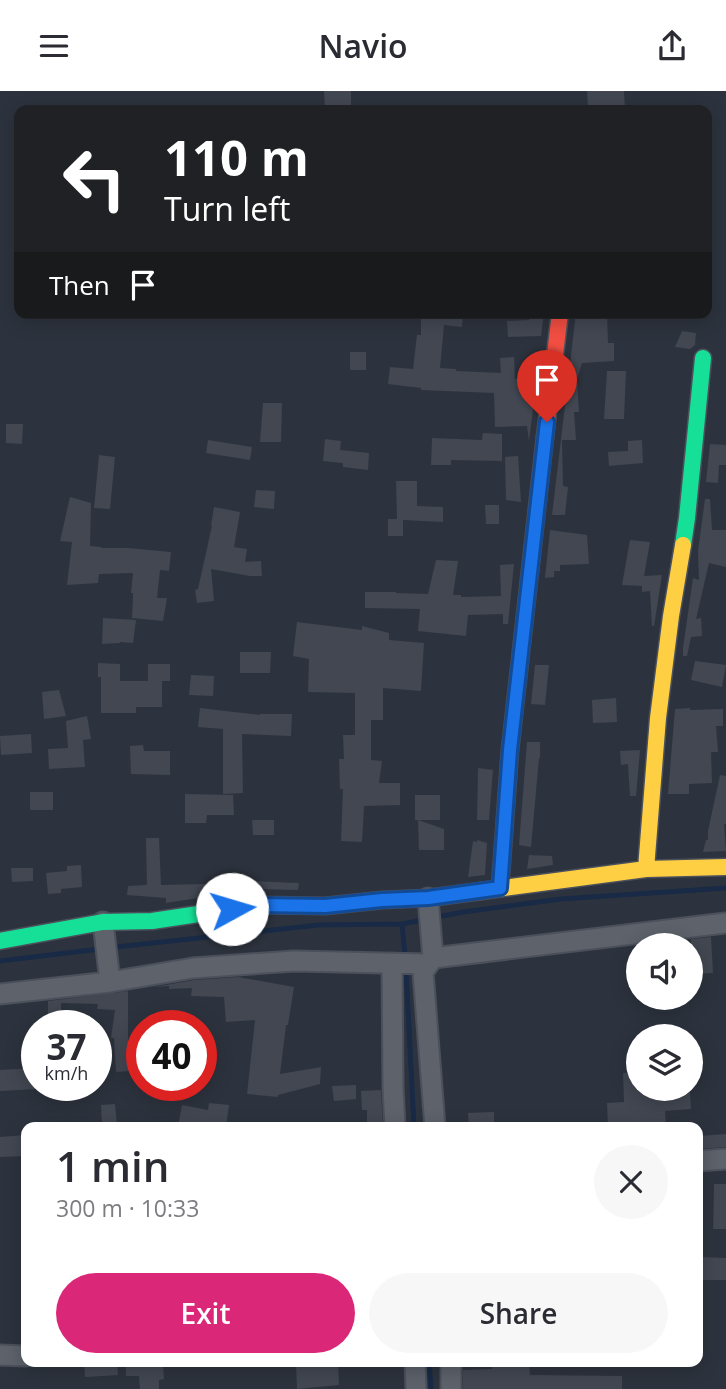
<!DOCTYPE html>
<html lang="en">
<head>
<meta charset="utf-8">
<style>
	:root { --surface:#fff; --page:#f7f7f7; --text:#2b2b33; --muted:#7c7c81; --accent:#db2777 }
	body { margin:0; font-family:"Open Sans",sans-serif; background:var(--page); color:var(--text); height:100vh; display:flex; flex-direction:column; font-size:26px; white-space:nowrap }
	* { box-sizing:border-box; margin:0 }
	p { font-size:23px; color:var(--muted) }
	.icon { flex:none; width:38px; height:38px; fill:none; stroke:currentColor; stroke-width:2; stroke-linecap:round; stroke-linejoin:round }
	.map { position:relative; flex:1; overflow:hidden }
	.side { position:absolute; left:21px; top:1031px; width:682px; height:245px; display:flex; flex-direction:column; background:var(--surface); border-radius:14px; box-shadow:0 4px 18px #0003 }
	.side>* { flex:none }
	.guide { position:absolute; left:14px; top:14px; width:698px; height:214px; border-radius:14px; box-shadow:0 4px 18px #0003; background:#202124; color:#fff; overflow:hidden }
	.buttons { position:absolute; left:626px; top:842px; display:grid; gap:14px }
	.buttons a { display:grid; place-items:center; width:77px; height:77px; border-radius:50%; background:var(--surface); box-shadow:0 4px 18px #0003; font-size:35px }
	.speed { position:absolute; left:21px; top:919px; display:flex; gap:14px; font-size:35px; font-weight:700; text-align:center }
	.speed>* { display:grid; place-content:center; width:91px; height:91px; border-radius:50%; background:var(--surface); box-shadow:0 4px 18px #0003; line-height:1 }
	.speed small { font-size:18px; font-weight:400 }
	.speed .limit { border:10px solid #d22; background:#fff; color:#111 }
	.pin { position:absolute; display:grid; place-items:center; width:60px; height:60px; color:#fff; margin:-72px -30px; border-radius:50% 50% 50% 0; rotate:-45deg; box-shadow:0 0 7px #0007 }
	.pin .icon { rotate:45deg }
	.me { position:absolute; width:77px; margin:-38px; rotate:84deg; stroke-linejoin:round; filter:drop-shadow(0 0 5px #0008) }
	.turn { display:flex; align-items:center; gap:24px; height:147px; padding:0 35px; font-size:32px }
	.turn .icon { width:91px; height:91px; stroke-width:2.5 }
	.turn b { display:block; font-size:49px; line-height:60px }
	.then { display:flex; align-items:center; height:66px; padding:0 35px; background:#0003; gap:14px; font-size:26px }
	.round { display:grid; place-items:center; flex:none; width:74px; height:74px; border-radius:37px; background:var(--page) }
	.head { display:flex; align-items:center; justify-content:space-between; height:119px; padding:0 35px }
	h1 { font-size:42px; font-weight:600; line-height:52px }
	.action { display:flex; gap:14px; margin-top:auto; padding:14px 35px }
	.action a { flex:1; height:80px; border-radius:42px; background:var(--accent); color:#fff; font-size:28px; font-weight:600; line-height:80px; text-align:center }
	.action a+a { background:var(--page); color:var(--text) }
	header { display:flex; justify-content:space-between; align-items:center; height:91px; padding:0 35px; background:var(--surface); font-size:32px; font-weight:600 }
	.map>svg:first-child { display:block }
	.lines { fill:none; stroke-linecap:round; stroke-linejoin:round }
	.stream { stroke:#182a45; stroke-width:5 }
	.building { fill:#424752 }
	.street-casing { stroke:#4b505b; stroke-width:23 }
	.fast-casing { stroke:#4b505b; stroke-width:19 }
	.slow-casing { stroke:#4b505b; stroke-width:19 }
	.jam-casing { stroke:#4b505b; stroke-width:19 }
	.street { stroke:#5d626b; stroke-width:19 }
	.fast { stroke:#16e098; stroke-width:16 }
	.slow { stroke:#ffcf43; stroke-width:16 }
	.jam { stroke:#f24e42; stroke-width:16 }
	.route-casing { stroke:#114b97; stroke-width:18 }
	.route { stroke:#1a73e8; stroke-width:12 }
</style>
</head>
<body>
<header><svg class="icon" aria-label="menu" viewBox="0 0 24 24"><path d="M4 6h16M4 12h16M4 18h16"/></svg>Navio<svg class="icon" aria-label="share" viewBox="0 0 24 24"><path d="M12 15V3M7 8l5-5 5 5M5 13v7h14v-7"/></svg></header>
<div class="map">
<svg width="726" height="1298" viewBox="0 0 726 1298">
	<rect width="100%" height="100%" fill="#2d333e"/>
	<g class="lines">
		<!-- stream -->
		<path class="stream" d="M402 833 405 864
			M0 870 116 856 319 834 402 833 463 821 561 808 726 797
			M406 878 414 1036
			M429 1270 431 1298"/>
	</g>
	<!-- building -->
	<path class="building" d="M324 0H351V19H325Z
		M587 0H624L625 19H588Z
		M421 222H463L462 236 444 234 440 277 456 278V280L501 282 500 267 514 266 515 288H530V303H535L529 350 527 335 495 336 494 302 421 299V297L388 293 390 276 413 278 417 244H421Z
		M544 222 541 245 508 246 507 230 529 229V223Z
		M576 222H607L608 252H614V270L582 272 577 288 579 321H574L576 349H562L563 395 568 396 565 424H552Z
		M682 240 696 242 695 254 690 258 675 256Z
		M350 261H366V279H350Z
		M607 280H626L624 328H604Z
		M263 312H282L281 351H260Z
		M6 333H23L22 353 6 352Z
		M483 342 502 343V370L451 369V374H431L432 347 482 349Z
		M325 348 341 350 340 359 369 362 368 379 343 376V372L323 370Z
		M208 349 252 356 250 369 206 362Z
		M642 349 643 372 609 375 608 361 628 360V350Z
		M710 353 726 354V374H719L718 392 706 391Z
		M99 364 115 366 110 418 94 417Z
		M518 365 521 411 506 409 505 366Z
		M396 390H417V415L443 416V431L403 429V445H388V428H397Z
		M256 399 275 400 274 418 254 416Z
		M70 406 91 412 90 455 101 456V457H128L171 461 169 480 160 479 157 507H167L163 530 132 527 133 502H131L133 482 99 483 98 492 67 494 72 451 60 450Z
		M705 408H710L712 439H726V476L709 472 696 528 701 527 702 545 691 546 687 565H683V557L693 487 699 489 698 460Z
		M485 414H499V433H486Z
		M214 416 240 421 234 456 247 458 245 471 261 470 262 485H250L211 478 214 510 197 512 195 499 198 498 212 435H211Z
		M550 439 587 444 589 473 560 474V480H554V486L545 487Z
		M630 449 650 451 644 485 662 484 654 535H652L650 500 642 501V495L622 494Z
		M436 469 458 470 453 504H461V506L501 505 500 474 514 473 508 533H503V523L468 524 466 545 418 540 420 518 365 517V501H396V502L428 503Z
		M103 527 136 529 133 552 120 551V552L102 553Z
		M297 531 362 539V535L389 542V549L424 552 421 600 383 597V629H371V669L382 670 379 692H400V714L364 715 362 751 341 750 343 698H340L339 668H344L343 644H355V602L308 601 309 568 293 565Z
		M240 561H271L270 582H240Z
		M695 570 726 574 722 596 691 589Z
		M98 572 120 573V590H148V573H170V590H162V616H136V622H101V586H98Z
		M535 574H549L545 614 531 613Z
		M191 584 214 585 213 605 189 604Z
		M59 599 66 625 44 628 42 601Z
		M616 607 617 631 593 632 592 609Z
		M200 617 260 624V623H292L291 645 242 643 243 702 223 703V638L198 636Z
		M690 617V619L723 618V635H716L718 661H711L712 692 689 693V703H668L675 618Z
		M87 625 91 648 83 649 85 676 49 678 48 658 68 657 66 630Z
		M31 643 32 662 1 664 0 645Z
		M527 651H540V667H539L531 756 519 754Z
		M143 654 144 660H170V684L131 683 130 655Z
		M640 659 636 705H630L628 673 621 674 620 660Z
		M478 677 493 679 489 729H477Z
		M720 684 726 685V733H724L726 760 703 761 706 749H708V740Z
		M30 701H53V719H30Z
		M185 703 233 704 234 724H207L206 732H185Z
		M415 704H440V729H415Z
		M252 729H274V744H253Z
		M418 729 444 738V759H419Z
		M146 747H159L161 794 246 792V790L299 792 298 799 256 798 166 812V807L127 804 128 795 146 794 147 793Z
		M477 749 487 752 485 784 468 786 473 750 477 751Z
		M529 764 552 765 553 774 527 778Z
		M81 774 82 796 61 798V802L48 803 46 782 67 780V775Z
		M11 777H33V790L12 791Z
		M711 846 713 882 691 883V848Z
		M238 886 294 896 288 934H286L280 983 321 976 320 993 278 1004V1006L247 1003 255 929 226 931 224 906 191 905 192 897 169 898V895L154 896 194 889Z
		M128 900V953L129 980 116 981 114 947H111L115 919 97 918 98 913 61 912V922L48 923V910Z
		M37 977V998L0 1000V979Z
		M639 981V998H690L691 1018 665 1020 666 1036H608L607 1012 624 1011 623 982Z
		M356 994V1008L334 1010 332 995Z
		M381 999 383 1036H367V1019H362L361 1000Z
		M209 1012 229 1014 226 1036H178L182 1014 208 1019Z
		M115 1013 117 1034 102 1035 101 1014Z
		M494 1021V1036H469L468 1022Z
		M726 1043V1056L699 1058 698 1045Z
		M26 1044V1065L0 1066V1046Z
		M714 1093H726V1138H713Z
		M702 1166 726 1167V1189H701Z
		M84 1270H117L118 1284 85 1286Z
		M163 1270 164 1288 159 1289V1298H140L139 1285H126V1272Z
		M338 1270 339 1294 297 1298 296 1274Z
		M493 1270H529L530 1284 622 1285V1298H463V1279L492 1278Z"/>
	<g class="lines">
		<defs>
			<path id="street" d="M428 807 433 867 726 832
				M103 831 110 891
				M433 867 423 881 435 1036
				M392 872 393 997 395 1036
				M0 903 110 891 193 877 294 870 428 873
				M698 1070 726 1068
				M0 1264 26 1265
				M415 1270 416 1298
				M451 1298V1270"/>
			<path id="fast" d="M683 454 687 427 703 267
				M500 797 510 659 545 346
				M0 850 103 831 152 830 258 814 325 815 382 809 428 807 481 800"/>
			<path id="slow" d="M646 778 658 627 671 525 683 454
				M481 800 646 778 726 776"/>
			<path id="jam" d="M545 346 560 222"/>
		</defs>
		<!-- street casing -->
		<use href="#street" class="street-casing"/>
		<!-- fast casing -->
		<use href="#fast" class="fast-casing"/>
		<!-- slow casing -->
		<use href="#slow" class="slow-casing"/>
		<!-- jam casing -->
		<use href="#jam" class="jam-casing"/>
		<!-- street -->
		<use href="#street" class="street"/>
		<!-- fast -->
		<use href="#fast" class="fast"/>
		<!-- slow -->
		<use href="#slow" class="slow"/>
		<!-- jam -->
		<use href="#jam" class="jam"/>
	</g>
	<g class="lines">
		<defs>
			<path id="route" d="M232 818 258 814 325 815 382 809 428 807 500 797 510 659 547 331"/>
		</defs>
		<!-- route casing -->
		<use href="#route" class="route-casing"/>
		<!-- route -->
		<use href="#route" class="route"/>
	</g>
</svg>
<div class="buttons">
<a><svg class="icon" aria-label="sound" viewBox="0 0 24 24"><path d="M4 9h4l5-4v14l-5-4H4zM17 9q2 3 0 6"/></svg></a>
<a><svg class="icon" aria-label="layers" viewBox="0 0 24 24"><path d="M12 4l9 5-9 5-9-5zM3 14l9 5 9-5"/></svg></a>
</div>
<div class="speed"><div>37<small>km/h</small></div><div class="limit">40</div></div>
<div class="pin" style="left:547px;top:331px;background:#d93025"><svg class="icon" aria-label="arrive" viewBox="0 0 24 24"><path d="M6 21V4h12l-3 4 3 4H6"/></svg></div>
<svg class="me" style="left:232px;top:818px" viewBox="-20 -20 40 40"><circle r="19" fill="#fff"/><path d="M0-13L10 11 0 6-10 11z" fill="#1a73e8"/></svg>
<div class="guide">
<div class="turn"><svg class="icon" aria-label="left" viewBox="0 0 24 24"><path d="M17 20v-9H6M10 6l-5 5 5 5"/></svg><div><b>110 m</b>Turn left</div></div>
<div class="then">Then<svg class="icon" aria-label="arrive" viewBox="0 0 24 24"><path d="M6 21V4h12l-3 4 3 4H6"/></svg></div>
</div>
<section class="side">
<div class="head"><div><h1>1 min</h1><p>300 m · 10:33</p></div><a class="round"><svg class="icon" aria-label="close" viewBox="0 0 24 24"><path d="M6 6l12 12M18 6L6 18"/></svg></a></div>
<div class="action"><a>Exit</a><a>Share</a></div>
</section>
</div>
</body>
</html>
